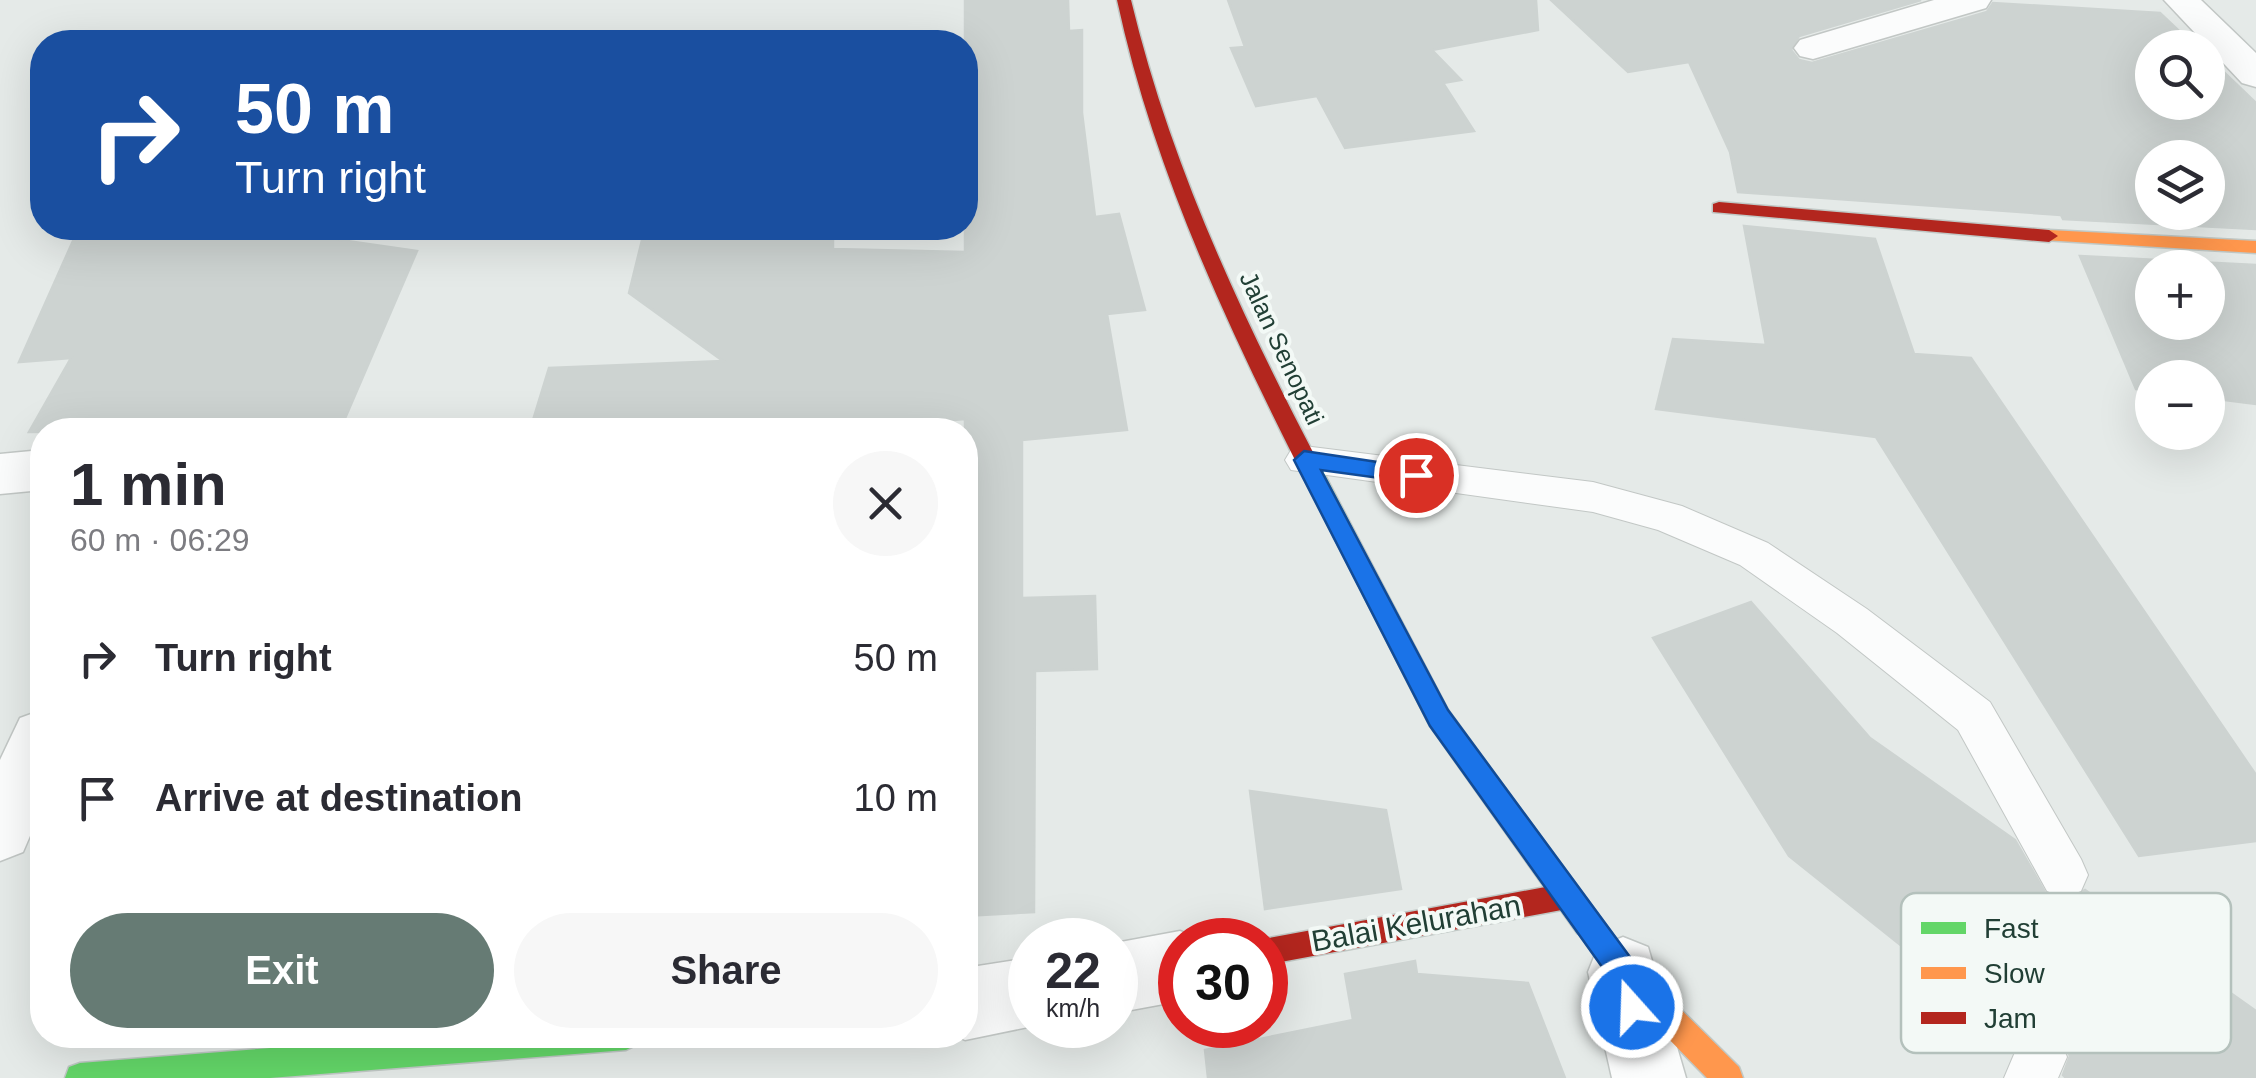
<!DOCTYPE html>
<html lang="en">
<head>
<meta charset="utf-8">
<style>
	:root { --surface:#fff; --page:#f7f7f7; --text:#2b2b33; --muted:#7c7c81; --accent:#667b74 }
	body { margin:0; font-family:Arial,sans-serif; background:var(--page); color:var(--text); height:100vh; display:flex; flex-direction:column; font-size:38px; white-space:nowrap }
	* { box-sizing:border-box; margin:0 }
	p { font-size:32px; color:var(--muted) }
	.icon { flex:none; width:55px; height:55px; fill:none; stroke:currentColor; stroke-width:2; stroke-linecap:round; stroke-linejoin:round }
	.map { position:relative; flex:1; overflow:hidden }
	.details { position:absolute; left:30px; top:418px; width:948px; height:630px; display:flex; flex-direction:column; background:var(--surface); border-radius:40px; box-shadow:0 10px 40px #0002 }
	.details>* { flex:none }
	.hud { position:absolute; left:30px; top:30px; width:948px; height:210px; border-radius:40px; box-shadow:0 10px 40px #0002; background:#1a4fa0; color:#fff; overflow:hidden }
	.buttons { position:absolute; left:2135px; top:30px; display:grid; gap:20px }
	.buttons a { display:grid; place-items:center; width:90px; height:90px; border-radius:50%; background:var(--surface); box-shadow:0 10px 40px #0002; font-size:50px }
	.speed { position:absolute; left:1008px; top:918px; display:flex; gap:20px; font-size:50px; font-weight:700; text-align:center }
	.speed>* { display:grid; place-content:center; width:130px; height:130px; border-radius:50%; background:var(--surface); box-shadow:0 10px 40px #0002; line-height:1 }
	.speed small { font-size:25px; font-weight:400 }
	.speed .limit { border:15px solid #d22; background:#fff; color:#111 }
	.pin { position:absolute; display:grid; place-items:center; width:85px; height:85px; color:#fff; margin:-42px; border:5px solid #fff; border-radius:50%; box-shadow:0 2px 10px #0007 }
	.me { position:absolute; width:110px; margin:-55px; rotate:340deg; stroke-linejoin:round; filter:drop-shadow(0 0 8px #0008) }
	.turn { display:flex; align-items:center; gap:35px; height:210px; padding:0 40px; font-size:45px }
	.turn .icon { width:130px; height:130px; stroke-width:2.5 }
	.turn b { display:block; font-size:70px; line-height:85px }
	.round { display:grid; place-items:center; flex:none; width:105px; height:105px; border-radius:52px; background:var(--page) }
	.headline { display:flex; align-items:center; justify-content:space-between; height:170px; padding:0 40px }
	h1 { font-size:60px; font-weight:800; line-height:75px }
	.action { display:flex; gap:20px; margin-top:auto; padding:20px 40px }
	.action a { flex:1; height:115px; border-radius:60px; background:var(--accent); color:#fff; font-size:40px; font-weight:800; line-height:115px; text-align:center }
	.action a+a { background:var(--page); color:var(--text) }
	ul { padding:0; list-style:none }
	li { display:flex; align-items:center; gap:30px; height:140px; padding:0 40px }
	li div { flex:1 }
	li b { display:block; font-size:38px }
	li em { font-style:normal }
	.map>svg:first-child { display:block }
	.building { fill:#cdd3d1; stroke:#cdd3d1; stroke-width:2.5; fill-rule:evenodd }
	.lines { fill:none; stroke-linecap:round; stroke-linejoin:round }
	.lane-casing { stroke:#c2c7c5; stroke-width:2 }
	.street-casing { stroke:#c2c7c5; stroke-width:3 }
	.fast-casing { stroke:#c0c8c5; stroke-width:3 }
	.slow-casing { stroke:#c0c8c5; stroke-width:3 }
	.jam-casing { stroke:#c0c8c5; stroke-width:3 }
	.lane { fill:#fbfcfc; fill-rule:evenodd }
	.street { fill:#fbfcfc; fill-rule:evenodd }
	.fast { fill:#63d668; fill-rule:evenodd }
	.slow { fill:#ff974d; fill-rule:evenodd }
	.jam { fill:#b3261e; fill-rule:evenodd }
	.route { fill:#1a73e8; stroke:#114b97; stroke-width:2.5 }
	.labels { text-anchor:middle; dominant-baseline:central; stroke-width:8; stroke-linejoin:round; paint-order:stroke }
	.street-label { font-size:25px; fill:#213f35; stroke:#f3f9f6 }
	.near-street-label { font-size:30px; fill:#213f35; stroke:#f3f9f6 }
	.key { fill:#f3f9f6; stroke:#b4c1bc; stroke-width:2.5 }
	.key-label { font-size:28px; fill:#213f35 }
</style>
</head>
<body>
<div class="map">
<svg width="2256" height="1078" viewBox="0 0 2256 1078">
	<rect width="100%" height="100%" fill="#e5eae8"/>
	<!-- building -->
	<path class="building" d="M965 0H1068L1069 31 1082 30V113L1095 217 1119 214 1145 310 1107 314 1127 430 1022 440V598L1095 596 1097 669 1035 671 1034 912 965 916V419L837 430H530L549 368 723 361 629 293 645 228H833V249L965 252Z
		M1228 0H1536L1538 30 1432 50 1461 80 1443 83 1474 131 1345 148 1317 96 1256 106 1231 48 1245 47Z
		M1551 0H1921L1799 36 1791 50 1799 60 1812 63 1987 12 1993 3 2160 13 2197 48H2152V102H2208V57L2256 103V229L2063 219 2061 215 1738 192 1730 152 1689 62 1628 72ZM2152 158H2208V212H2152Z
		M1744 226 1875 239 1914 354 1971 358 2256 775V841L2139 856 1876 437 1656 409 1673 339 1766 345Z
		M116 228H257L417 251 340 430 29 432 71 358 19 362 77 232Z
		M2080 256 2256 265V404L2208 398V378H2152V391L2136 389ZM2152 268H2208V322H2152Z
		M1751 602 1870 738 2015 840 2046 894 2065 901 2085 890 2256 1011V1078H2066L2063 1075 2070 1056 2060 1035 2039 1027 2017 1038 1789 856 1653 638Z
		M1250 791 1386 810 1401 889 1265 909Z
		M1415 961 1417 974 1528 983 1565 1078H1208L1205 1050 1353 1020 1345 974Z"/>
	<g class="lines">
		<defs>
			<path id="lane" d="M1304 446 1593 482 1682 506 1768 543 1867 609 1990 702 2081 859 2088 875 2081 891 2064 898 2047 891 1958 730 1837 633 1740 565 1658 530 1593 512 1291 470 1285 460 1291 450Z
				M2040 1030 2059 1038 2067 1057 2058 1078H2004L2021 1038Z"/>
			<path id="street" d="M1934 0H1991L1986 8 1813 59 1800 56 1794 48 1800 40Z
				M2164 0H2201L2256 53V87L2242 83Z
				M42 450V490L0 494V454Z
				M42 710V808L23 852 0 861V760L20 718Z
				M1180 931 1201 940H1180V1001L1115 1013V943Z
				M1623 937 1648 947 1686 1078H1612L1588 972 1598 947Z
				M1030 958V1025H1038L965 1040 954 1035H965V968Z"/>
			<path id="fast" d="M1306 452 1317 460 1448 710 1597 913 1601 923 1597 933 1587 937 1577 933 1430 726 1295 460Z
				M437 1035H641L636 1045 626 1050 270 1078H65L69 1067 80 1063Z"/>
			<path id="slow" d="M2049 230 2256 241V253L2043 240V232Z
				M1587 909 1597 913 1633 962 1739 1067 1743 1078H1707L1613 982 1573 923 1577 913Z"/>
			<path id="jam" d="M1117 0H1131C1170 163 1240 312 1317 460L1314 466 1306 468 1295 460C1221 312 1152 163 1117 0Z
				M1719 202 2049 230 2058 236 2049 242 1713 212V204Z
				M1567 883 1577 887 1581 896 1577 905 1567 909 1265 965V940H1258Z"/>
		</defs>
		<!-- lane casing -->
		<use href="#lane" class="lane-casing"/>
		<!-- street casing -->
		<use href="#street" class="street-casing"/>
		<!-- fast casing -->
		<use href="#fast" class="fast-casing"/>
		<!-- slow casing -->
		<use href="#slow" class="slow-casing"/>
		<!-- jam casing -->
		<use href="#jam" class="jam-casing"/>
		<!-- lane -->
		<use href="#lane" class="lane"/>
		<!-- street -->
		<use href="#street" class="street"/>
		<!-- fast -->
		<use href="#fast" class="fast"/>
		<!-- slow -->
		<use href="#slow" class="slow"/>
		<!-- jam -->
		<use href="#jam" class="jam"/>
	</g>
	<!-- route -->
	<path class="route" d="M1304 451 1424 469 1427 475 1416 483 1321 470 1448 710 1633 961 1646 1007 1642 1017 1632 1022 1621 1017 1610 978 1430 726 1294 460Z"/>
	<g class="labels">
		<!-- street labels -->
		<g class="street-label">
			<text transform="translate(1282 348) rotate(65)">Jalan Senopati</text>
		</g>
		<!-- near-street labels -->
		<g class="near-street-label">
			<text transform="translate(1416 923) rotate(-10)">Balai Kelurahan</text>
		</g>
	</g>
	<!-- legend -->
	<rect x="1901" y="893" width="330" height="160" rx="15" class="key"/>
	<rect x="1921" y="922" width="45" height="12" fill="#63d668"/>
	<rect x="1921" y="967" width="45" height="12" fill="#ff974d"/>
	<rect x="1921" y="1012" width="45" height="12" fill="#b3261e"/>
	<g class="key-label">
		<text x="1984" y="938">Fast</text>
		<text x="1984" y="983">Slow</text>
		<text x="1984" y="1028">Jam</text>
	</g>
</svg>
<div class="buttons">
<a><svg class="icon" aria-label="search" viewBox="0 0 24 24"><circle cx="10" cy="10" r="6"/><path d="M15 15l6 6"/></svg></a>
<a><svg class="icon" aria-label="layers" viewBox="0 0 24 24"><path d="M12 4l9 5-9 5-9-5zM3 14l9 5 9-5"/></svg></a>
<a>+</a>
<a>−</a>
</div>
<div class="speed"><div>22<small>km/h</small></div><div class="limit">30</div></div>
<div class="pin" style="left:1416px;top:475px;background:#d93025"><svg class="icon" aria-label="arrive" viewBox="0 0 24 24"><path d="M6 21V4h12l-3 4 3 4H6"/></svg></div>
<svg class="me" style="left:1632px;top:1007px" viewBox="-20 -20 40 40"><circle r="17" fill="#1a73e8" stroke="#fff" stroke-width="3"/><path d="M0-11L8 9 0 5-8 9z" fill="#fff"/></svg>
<div class="hud">
<div class="turn"><svg class="icon" aria-label="right" viewBox="0 0 24 24"><path d="M7 20v-9h11M14 6l5 5-5 5"/></svg><div><b>50 m</b>Turn right</div></div>
</div>
<section class="details">
<div class="headline"><div><h1>1 min</h1><p>60 m · 06:29</p></div><a class="round"><svg class="icon" aria-label="close" viewBox="0 0 24 24"><path d="M6 6l12 12M18 6L6 18"/></svg></a></div>
<ul>
<li><svg class="icon" aria-label="right" viewBox="0 0 24 24"><path d="M7 20v-9h11M14 6l5 5-5 5"/></svg><div><b>Turn right</b></div><em>50 m</em></li>
<li><svg class="icon" aria-label="arrive" viewBox="0 0 24 24"><path d="M6 21V4h12l-3 4 3 4H6"/></svg><div><b>Arrive at destination</b></div><em>10 m</em></li>
</ul>
<div class="action"><a>Exit</a><a>Share</a></div>
</section>
</div>
</body>
</html>
